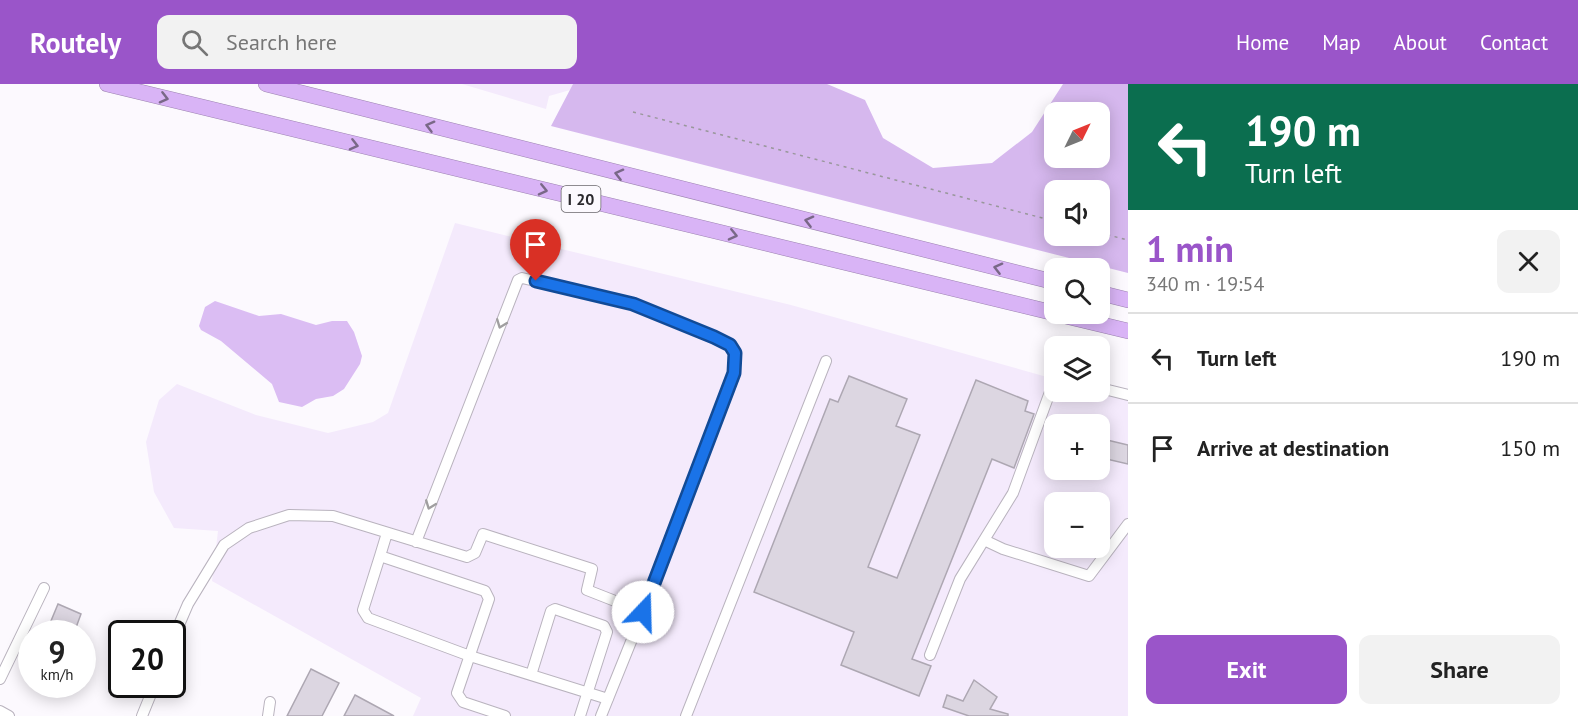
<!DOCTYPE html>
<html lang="en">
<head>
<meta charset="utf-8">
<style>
	:root { --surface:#fff; --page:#f2f2f2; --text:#222; --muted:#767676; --line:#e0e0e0; --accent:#9a55c9 }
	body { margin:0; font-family:"PT Sans",sans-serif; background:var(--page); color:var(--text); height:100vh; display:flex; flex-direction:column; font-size:22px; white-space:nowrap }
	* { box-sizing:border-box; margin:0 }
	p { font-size:20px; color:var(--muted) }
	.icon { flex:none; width:33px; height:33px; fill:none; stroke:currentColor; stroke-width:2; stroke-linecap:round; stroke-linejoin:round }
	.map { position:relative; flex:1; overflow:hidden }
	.sheet { display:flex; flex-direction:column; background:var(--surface); width:450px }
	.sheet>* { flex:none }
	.banner { background:#0b6e4f; color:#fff; overflow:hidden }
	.needle { width:39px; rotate:47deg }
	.tools { position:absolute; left:1044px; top:18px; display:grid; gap:12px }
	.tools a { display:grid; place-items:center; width:66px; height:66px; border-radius:12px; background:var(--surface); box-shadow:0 3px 15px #0003; font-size:30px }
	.speed { position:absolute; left:18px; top:536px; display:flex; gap:12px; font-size:30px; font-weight:700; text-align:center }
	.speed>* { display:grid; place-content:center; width:78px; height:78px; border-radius:50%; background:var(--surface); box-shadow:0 3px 15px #0003; line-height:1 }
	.speed small { font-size:15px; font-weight:400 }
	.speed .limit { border:3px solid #111; border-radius:9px; background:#fff; color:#111 }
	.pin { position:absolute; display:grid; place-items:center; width:51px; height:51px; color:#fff; margin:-62px -26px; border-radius:50% 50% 50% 0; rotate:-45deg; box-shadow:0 0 6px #0007 }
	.pin .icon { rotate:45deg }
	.me { position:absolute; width:66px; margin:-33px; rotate:21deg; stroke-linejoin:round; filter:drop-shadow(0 0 4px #0008) }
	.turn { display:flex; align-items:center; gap:21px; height:126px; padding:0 18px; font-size:27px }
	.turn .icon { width:78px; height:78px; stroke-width:2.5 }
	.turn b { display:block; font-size:42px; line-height:51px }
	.round { display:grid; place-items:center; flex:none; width:63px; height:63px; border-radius:12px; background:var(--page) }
	.head { display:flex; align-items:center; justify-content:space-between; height:102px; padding:0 18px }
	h1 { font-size:36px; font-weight:800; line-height:45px; color:var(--accent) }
	.action { display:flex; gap:12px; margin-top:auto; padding:12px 18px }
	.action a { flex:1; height:69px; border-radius:12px; background:var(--accent); color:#fff; font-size:24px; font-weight:800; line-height:69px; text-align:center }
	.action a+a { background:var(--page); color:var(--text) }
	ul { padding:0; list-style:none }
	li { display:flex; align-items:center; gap:18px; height:90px; padding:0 18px; border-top:2px solid var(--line) }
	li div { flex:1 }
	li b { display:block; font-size:22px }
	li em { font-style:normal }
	header { display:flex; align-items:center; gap:36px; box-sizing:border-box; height:84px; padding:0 30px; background:var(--accent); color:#fff }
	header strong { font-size:28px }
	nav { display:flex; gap:33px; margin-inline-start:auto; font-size:21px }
	.search { width:420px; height:54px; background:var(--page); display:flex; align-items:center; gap:15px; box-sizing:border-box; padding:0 21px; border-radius:12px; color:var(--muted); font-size:22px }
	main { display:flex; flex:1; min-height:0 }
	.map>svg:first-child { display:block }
	.built { fill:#f4eafc; fill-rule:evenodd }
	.forest { fill:#d6b8ee; fill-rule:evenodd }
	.water { fill:#dbbdf3 }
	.building { fill:#dcd6e1; stroke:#ada7b2; stroke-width:1.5 }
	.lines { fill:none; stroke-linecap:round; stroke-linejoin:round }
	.minor-casing { stroke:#b9b3be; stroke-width:12 }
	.highway-casing { stroke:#9c83b0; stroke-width:16 }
	.path { stroke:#99979b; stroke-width:1.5; stroke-dasharray:3 4.5; stroke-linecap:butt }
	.minor { stroke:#fff; stroke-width:10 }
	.highway { stroke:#d9b4f6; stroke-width:15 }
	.oneway { stroke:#796887 }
	.oneway2 { stroke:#a09fa0 }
	.route-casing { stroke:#114b97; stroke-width:15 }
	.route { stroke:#1a73e8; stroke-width:10 }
	.labels { text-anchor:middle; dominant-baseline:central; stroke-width:5; stroke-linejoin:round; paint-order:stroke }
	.shield { fill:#fcf9fe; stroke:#6a676c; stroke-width:1.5 }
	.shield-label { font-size:16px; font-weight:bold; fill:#2b292d }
</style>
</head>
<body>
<header>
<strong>Routely</strong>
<div class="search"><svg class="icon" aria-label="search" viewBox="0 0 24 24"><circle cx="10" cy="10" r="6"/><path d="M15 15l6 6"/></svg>Search here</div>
<nav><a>Home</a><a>Map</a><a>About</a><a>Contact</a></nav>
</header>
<main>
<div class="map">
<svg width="1128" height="632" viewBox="0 0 1128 632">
	<rect width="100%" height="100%" fill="#fcf9fe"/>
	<!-- built -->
	<path class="built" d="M462 0H573L570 6 549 12 546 25Z
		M455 139 791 221 1054 295V308H1099L1128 316V632H413L421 614 212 497 218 447 174 444 154 408 146 358 159 316 177 300 256 331 328 349 373 338 388 329ZM1054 340H1100V386H1054ZM1054 418H1100V464H1054Z"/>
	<!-- forest -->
	<path class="forest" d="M573 0H827L865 16 883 54 933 84 992 79 1032 48 1063 0H1128V189L551 42ZM1054 28H1100V74H1054ZM1054 106H1100V152H1054Z"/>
	<!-- water -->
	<path class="water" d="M215 217 259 232 281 230 316 241 332 237H347L354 248 362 272 360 280 344 305 333 312 316 315 302 323 279 318 272 300 221 257 201 246 199 242 205 223Z"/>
	<!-- building -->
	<path class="building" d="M849 292 907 315 896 342 920 351 868 483 897 494 976 296 1028 317 1025 327 1034 330 1014 384 992 375 912 575 931 582 919 612 841 581 854 548 754 508 830 315 838 318Z
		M1107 356 1128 361V380L1102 374Z
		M58 520 81 530 74 549H46Z
		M311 585 339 599 322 632H287Z
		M974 596 997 613 990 625 1008 630V632H969L943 623 947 611 963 617Z
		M355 611 394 632H344Z"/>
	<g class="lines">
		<defs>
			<path id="minor" d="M1100 304 1128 311
				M984 456 1003 465 1089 492 1128 440
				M416 458 518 196 522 194 634 220 730 261C736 271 736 278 734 289L643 528
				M380 472 387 449
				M172 557 188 520 224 461 249 444 289 431 333 432 467 473 475 469 483 450 592 485 587 506 643 528 601 632
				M930 571 960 495 1013 409 1050 308 1054 302
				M531 591 551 527 555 525 604 542 607 548 580 632
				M0 595 44 504
				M0 627 9 632
				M142 632 155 600
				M268 632 270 618
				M505 632 463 618 457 609 489 515 485 507 380 472 363 526 368 534 470 572 608 615
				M686 632 826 277"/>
			<path id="highway" d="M107 0 1054 229
				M266 0 1054 198
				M1100 209 1128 216
				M1057 230 1128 247"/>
		</defs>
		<!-- minor casing -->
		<use href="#minor" class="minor-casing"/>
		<!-- highway casing -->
		<use href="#highway" class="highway-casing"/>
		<!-- path -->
		<path class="path" d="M633 28 1054 137
			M1100 149 1128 156"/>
		<!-- minor -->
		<use href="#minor" class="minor"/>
		<!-- highway -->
		<use href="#highway" class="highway"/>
	</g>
	<!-- one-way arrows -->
	<defs><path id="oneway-chevron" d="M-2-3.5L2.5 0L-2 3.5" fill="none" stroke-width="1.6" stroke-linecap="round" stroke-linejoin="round" transform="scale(1.5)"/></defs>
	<g class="oneway">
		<use href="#oneway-chevron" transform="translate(164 14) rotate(14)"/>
		<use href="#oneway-chevron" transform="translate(430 42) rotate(-165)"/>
		<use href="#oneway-chevron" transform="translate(354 61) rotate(14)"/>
		<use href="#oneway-chevron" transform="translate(619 90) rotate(-166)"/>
		<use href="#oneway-chevron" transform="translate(543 106) rotate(13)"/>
		<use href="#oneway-chevron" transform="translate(809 137) rotate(-166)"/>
		<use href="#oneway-chevron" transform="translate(733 151) rotate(13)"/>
		<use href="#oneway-chevron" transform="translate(998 184) rotate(-166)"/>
	</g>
	<g class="oneway2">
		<use href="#oneway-chevron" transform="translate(501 240) rotate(111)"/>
		<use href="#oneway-chevron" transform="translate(430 421) rotate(111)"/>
	</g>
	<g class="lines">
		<defs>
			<path id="route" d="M536 197 633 220 714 253 730 261 735 269 734 289 643 528"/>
		</defs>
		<!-- route casing -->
		<use href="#route" class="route-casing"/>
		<!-- route -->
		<use href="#route" class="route"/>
	</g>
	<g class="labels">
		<!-- shield labels -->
		<rect class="shield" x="561.5" y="102" width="39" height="26" rx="4.5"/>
		<g class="shield-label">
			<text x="581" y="115">I 20</text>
		</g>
	</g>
</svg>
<div class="tools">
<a><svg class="needle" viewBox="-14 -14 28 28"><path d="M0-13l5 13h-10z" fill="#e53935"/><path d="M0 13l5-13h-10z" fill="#767676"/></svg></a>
<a><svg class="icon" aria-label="sound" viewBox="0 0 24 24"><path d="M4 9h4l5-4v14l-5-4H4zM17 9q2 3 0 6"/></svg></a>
<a><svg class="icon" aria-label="search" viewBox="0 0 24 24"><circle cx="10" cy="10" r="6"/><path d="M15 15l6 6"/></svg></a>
<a><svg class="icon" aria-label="layers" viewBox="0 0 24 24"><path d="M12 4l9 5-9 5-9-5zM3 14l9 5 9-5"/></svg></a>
<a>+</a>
<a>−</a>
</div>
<div class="speed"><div>9<small>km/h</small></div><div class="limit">20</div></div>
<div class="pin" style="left:536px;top:197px;background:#d93025"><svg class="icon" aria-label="arrive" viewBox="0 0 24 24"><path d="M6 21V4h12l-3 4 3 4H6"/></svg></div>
<svg class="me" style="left:643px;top:528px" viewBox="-20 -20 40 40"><circle r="19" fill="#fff"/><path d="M0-13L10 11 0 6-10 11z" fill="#1a73e8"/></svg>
</div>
<section class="sheet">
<div class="banner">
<div class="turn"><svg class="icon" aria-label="left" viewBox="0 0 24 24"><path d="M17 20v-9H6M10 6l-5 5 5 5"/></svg><div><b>190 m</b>Turn left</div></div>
</div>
<div class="head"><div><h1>1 min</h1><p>340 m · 19:54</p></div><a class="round"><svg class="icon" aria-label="close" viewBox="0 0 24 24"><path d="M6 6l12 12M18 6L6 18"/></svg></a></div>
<ul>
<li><svg class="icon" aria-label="left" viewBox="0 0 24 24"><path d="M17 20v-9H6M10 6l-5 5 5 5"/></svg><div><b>Turn left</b></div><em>190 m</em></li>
<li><svg class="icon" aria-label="arrive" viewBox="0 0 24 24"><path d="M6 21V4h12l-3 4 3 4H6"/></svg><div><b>Arrive at destination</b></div><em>150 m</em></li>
</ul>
<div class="action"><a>Exit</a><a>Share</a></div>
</section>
</main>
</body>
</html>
